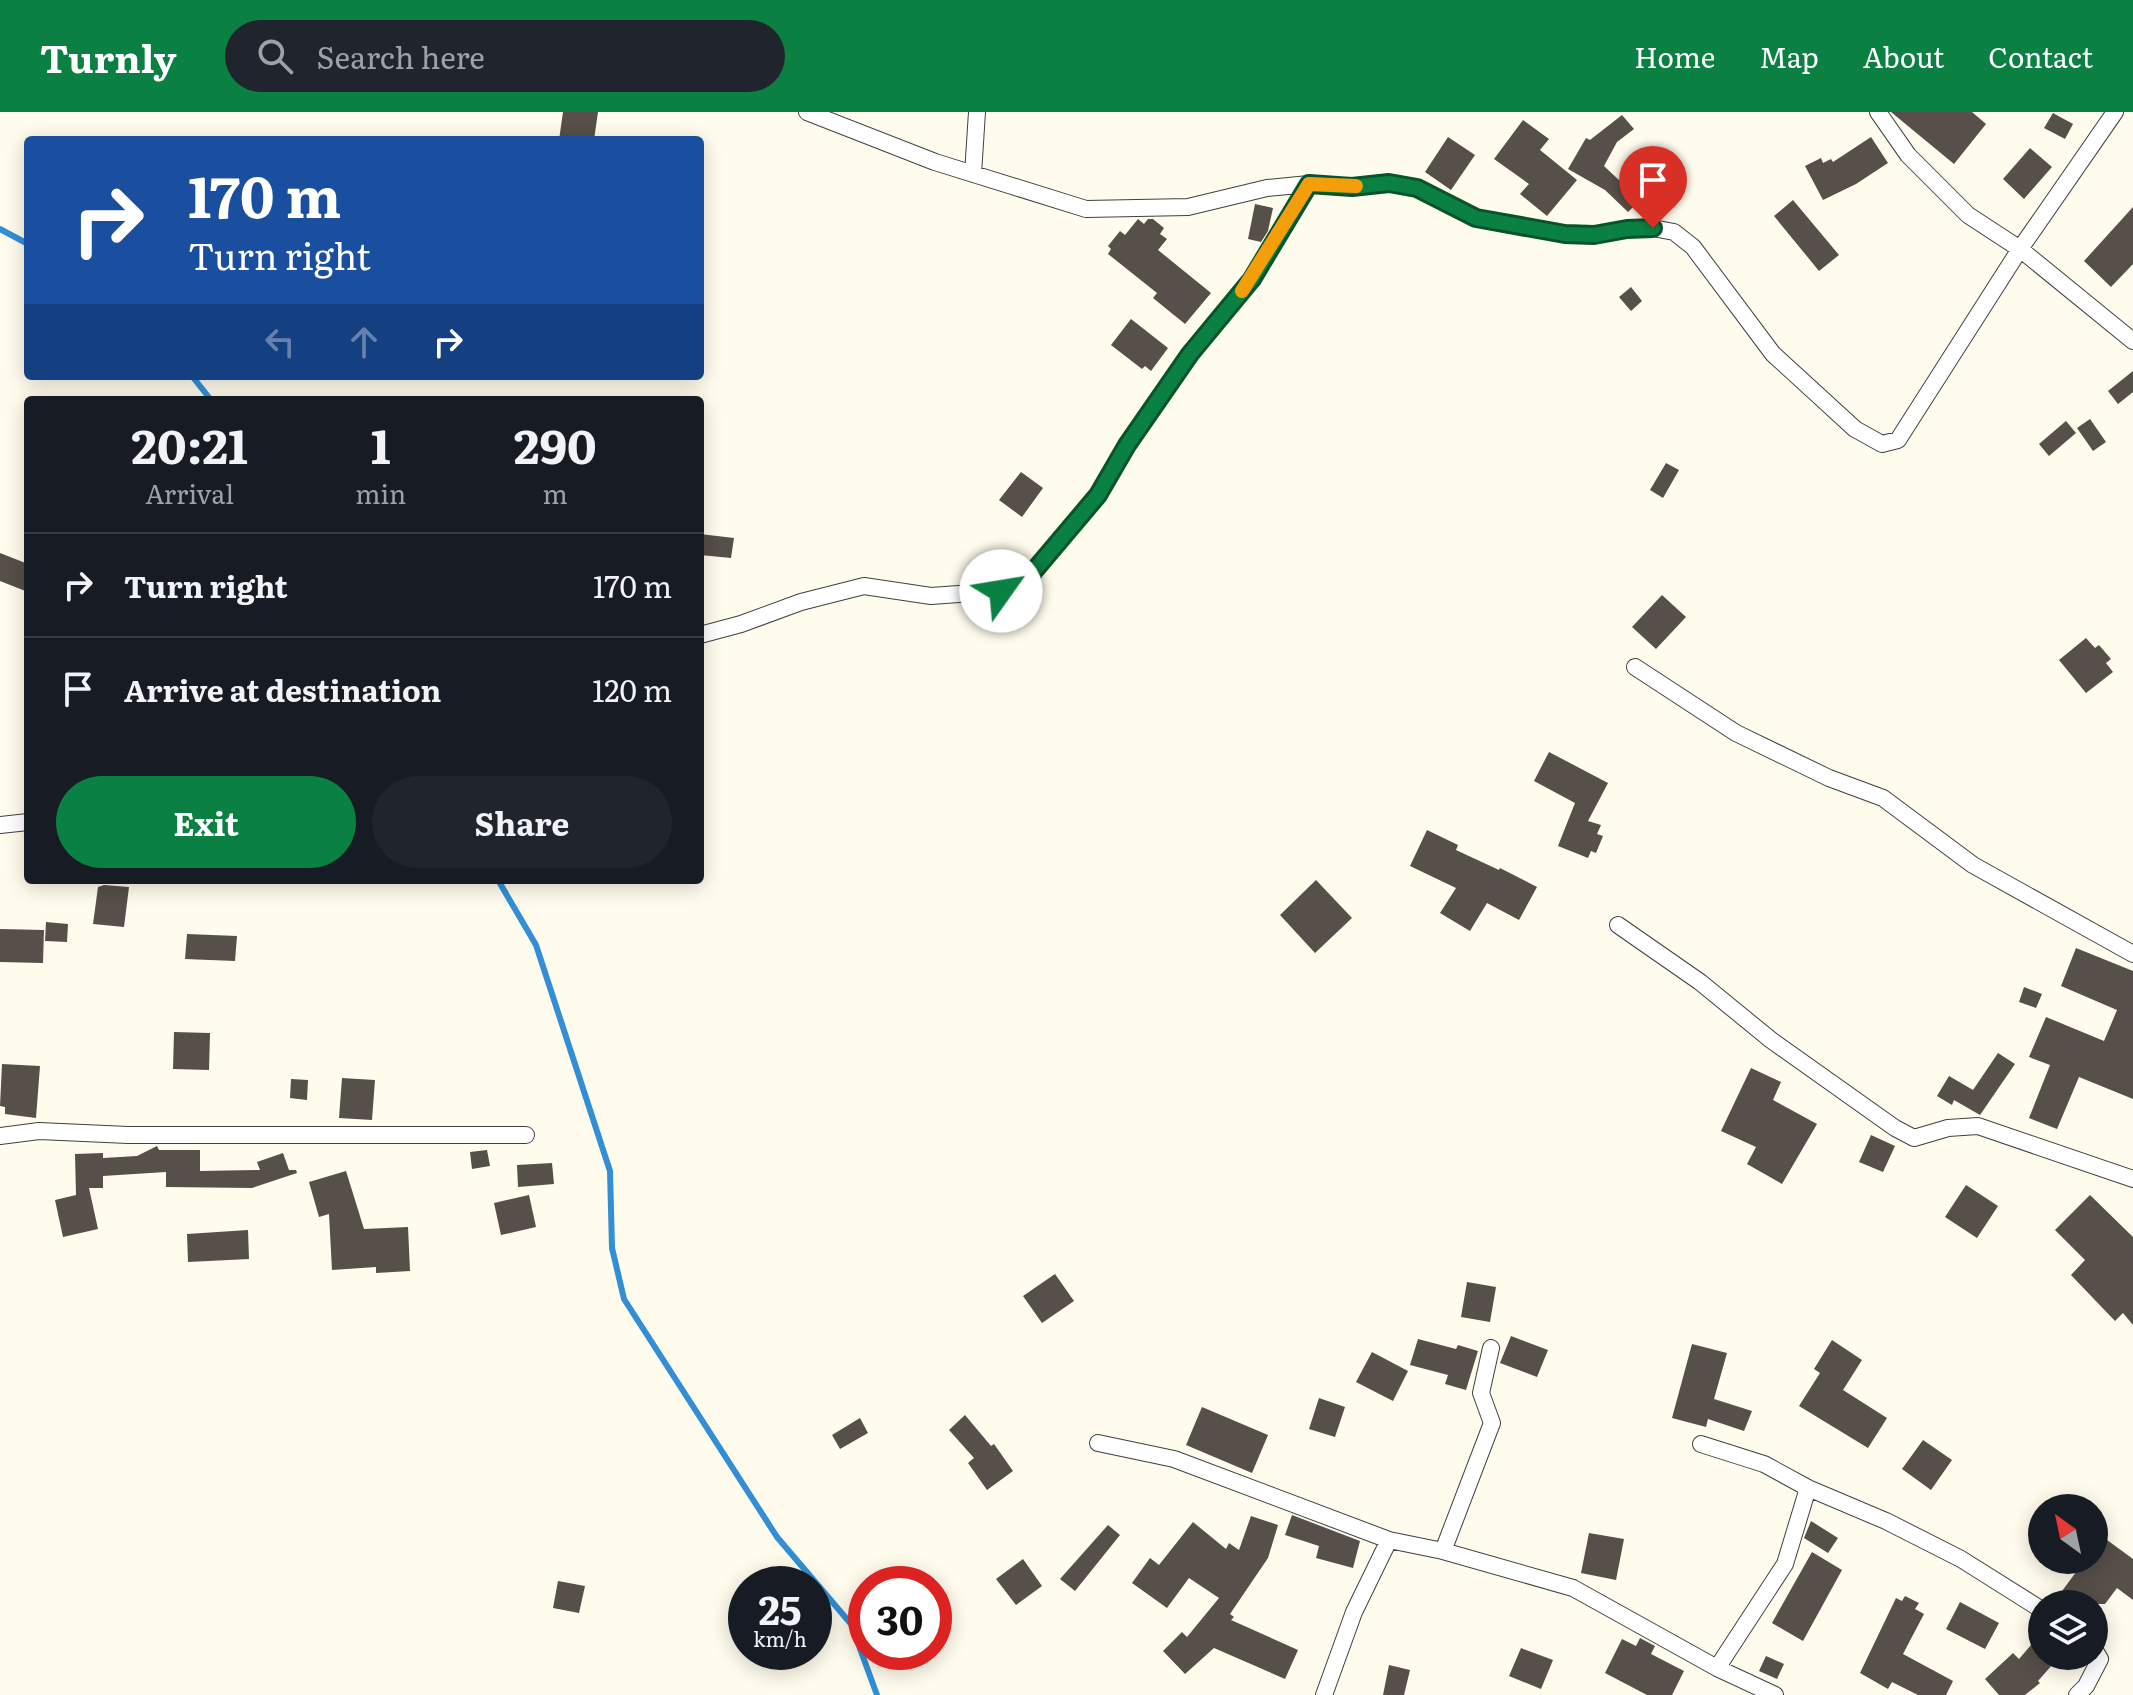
<!DOCTYPE html>
<html lang="en">
<head>
<meta charset="utf-8">
<style>
	:root { --surface:#171b24; --page:#20242c; --text:#f1f3f6; --muted:#9ea1a6; --line:#363941; --accent:#0b8043 }
	body { margin:0; font-family:Literata,serif; background:var(--page); color:var(--text); height:100vh; display:flex; flex-direction:column; font-size:30px; white-space:nowrap }
	* { box-sizing:border-box; margin:0 }
	p { font-size:26px; color:var(--muted) }
	.icon { flex:none; width:44px; height:44px; fill:none; stroke:currentColor; stroke-width:2; stroke-linecap:round; stroke-linejoin:round }
	.map { position:relative; flex:1; overflow:hidden }
	.sheet { position:absolute; left:24px; top:284px; width:680px; height:488px; display:flex; flex-direction:column; background:var(--surface); border-radius:8px; box-shadow:0 4px 20px #0003 }
	.sheet>* { flex:none }
	.banner { position:absolute; left:24px; top:24px; width:680px; height:244px; border-radius:8px; box-shadow:0 4px 20px #0003; background:#1a4fa0; color:#fff; overflow:hidden }
	.needle { width:52px; rotate:327deg }
	.buttons { position:absolute; left:2028px; top:1382px; display:grid; gap:16px }
	.buttons a { display:grid; place-items:center; width:80px; height:80px; border-radius:50%; background:var(--surface); box-shadow:0 4px 20px #0003; font-size:40px }
	.speed { position:absolute; left:728px; top:1454px; display:flex; gap:16px; font-size:40px; font-weight:700; text-align:center }
	.speed>* { display:grid; place-content:center; width:104px; height:104px; border-radius:50%; background:var(--surface); box-shadow:0 4px 20px #0003; line-height:1 }
	.speed small { font-size:20px; font-weight:400 }
	.speed .limit { border:12px solid #d22; background:#fff; color:#111 }
	.pin { position:absolute; display:grid; place-items:center; width:68px; height:68px; color:#fff; margin:-82px -34px; border-radius:50% 50% 50% 0; rotate:-45deg; box-shadow:0 0 8px #0007 }
	.pin .icon { rotate:45deg }
	.me { position:absolute; width:88px; margin:-44px; rotate:58deg; stroke-linejoin:round; filter:drop-shadow(0 0 6px #0008) }
	.turn { display:flex; align-items:center; gap:28px; height:168px; padding:0 32px; font-size:36px }
	.turn .icon { width:104px; height:104px; stroke-width:2.5 }
	.turn b { display:block; font-size:56px; line-height:68px }
	.lanes { display:flex; align-items:center; height:76px; padding:0 32px; background:#0003; justify-content:center; gap:40px; direction:ltr }
	.lanes .off { opacity:.35 }
	.eta { display:flex; justify-content:space-evenly; align-items:center; height:136px; text-align:center }
	.eta b { font-size:48px; font-weight:700; line-height:56px }
	.cta { display:flex; gap:16px; margin-top:auto; padding:16px 32px }
	.cta a { flex:1; height:92px; border-radius:48px; background:var(--accent); color:#fff; font-size:32px; font-weight:700; line-height:92px; text-align:center }
	.cta a+a { background:var(--page); color:var(--text) }
	ul { padding:0; list-style:none }
	li { display:flex; align-items:center; gap:24px; height:104px; padding:0 32px; border-top:2px solid var(--line) }
	li div { flex:1 }
	li b { display:block; font-size:30px }
	li em { font-style:normal }
	header { display:flex; align-items:center; gap:48px; box-sizing:border-box; height:112px; padding:0 40px; background:var(--accent); color:#fff }
	header strong { font-size:38px }
	nav { display:flex; gap:44px; margin-inline-start:auto; font-size:28px }
	.search { width:560px; height:72px; background:var(--page); display:flex; align-items:center; gap:20px; box-sizing:border-box; padding:0 28px; border-radius:44px; color:var(--muted); font-size:30px }
	.map>svg:first-child { display:block }
	.lines { fill:none; stroke-linecap:round; stroke-linejoin:round }
	.stream { stroke:#328fd5; stroke-width:6 }
	.building { fill:#574f49 }
	.minor-casing { stroke:#404040; stroke-width:18 }
	.minor { stroke:#fff; stroke-width:16 }
	.route-casing { stroke:#07532c; stroke-width:20 }
	.route { stroke:#0b8043; stroke-width:14 }
	.slow { stroke:#f59e0b; stroke-width:14 }
</style>
</head>
<body>
<header>
<strong>Turnly</strong>
<div class="search"><svg class="icon" aria-label="search" viewBox="0 0 24 24"><circle cx="10" cy="10" r="6"/><path d="M15 15l6 6"/></svg>Search here</div>
<nav><a>Home</a><a>Map</a><a>About</a><a>Contact</a></nav>
</header>
<div class="map">
<svg width="2133" height="1583" viewBox="0 0 2133 1583">
	<rect width="100%" height="100%" fill="#fffced"/>
	<g class="lines">
		<!-- stream -->
		<path class="stream" d="M0 117 28 132
			M192 264 211 288
			M498 768 536 833 610 1059 612 1136 624 1187 777 1425 851 1512 877 1583"/>
	</g>
	<!-- building -->
	<path class="building" d="M563 0H598L594 28H559Z
		M1891 0H1972L1986 12 1954 52Z
		M2053 1 2073 12 2065 27 2044 16Z
		M1622 3 1634 17 1617 30 1604 54 1640 88 1628 100 1605 78 1568 57 1586 26 1590 28Z
		M1523 8 1549 27 1540 38 1577 68 1547 104 1520 82 1529 72 1494 47Z
		M1448 25 1475 43 1451 78 1425 60Z
		M1871 25 1888 51 1856 72 1823 88 1805 54 1821 46 1823 51 1831 47 1833 50Z
		M2030 36 2052 55 2024 87 2003 67Z
		M1793 88 1839 143 1819 159 1774 104Z
		M1255 92 1273 96 1268 119 1261 130 1248 127Z
		M2133 95V152L2111 175 2084 149Z
		M1138 107 1144 112 1148 107H1153L1164 116 1160 122 1167 127 1158 138 1211 181 1185 212 1153 186 1157 181 1108 142 1111 137 1108 134 1120 119 1125 123Z
		M1631 175 1642 189 1631 199 1619 185Z
		M1131 207 1168 236 1151 259 1145 254 1142 257 1111 233Z
		M2133 259V280L2118 292 2108 279Z
		M2090 307 2106 330 2093 339 2077 316Z
		M2066 309 2076 321 2049 344 2039 332Z
		M1666 351 1679 358 1663 386 1650 378Z
		M1021 360 1043 376 1022 405 999 388Z
		M700 422 734 426 731 446 700 443Z
		M0 441 28 452V480L0 469Z
		M1662 483 1686 505 1656 537 1632 515Z
		M2086 526 2095 536 2099 533 2111 547 2106 551 2113 560 2086 581 2059 548Z
		M1549 640 1608 671 1588 709 1601 713 1597 722 1603 724 1596 741 1591 739 1588 746 1558 734 1575 691 1534 669Z
		M1427 718 1458 733 1456 738 1499 758 1500 756 1537 775 1519 808 1487 791 1470 819 1440 801 1456 776 1410 754Z
		M1316 768 1352 806 1315 841 1280 803Z
		M104 773 129 775 124 815 93 812 98 775Z
		M46 810 68 812 67 830 45 829Z
		M0 817 44 818 43 851 0 850Z
		M187 822 237 824 235 849 185 847Z
		M2076 836 2133 859V987L2079 965 2057 1017 2029 1006 2050 953 2029 945 2046 905 2104 929 2117 898 2061 874Z
		M2024 875 2042 882 2036 896 2019 890Z
		M174 920 210 921 209 958 173 957Z
		M1998 941 2015 952 1980 1003 1954 988 1952 993 1937 984 1949 964 1973 978Z
		M2 952 40 954 36 1006 5 1002V995L0 994Z
		M1751 956 1781 970 1773 988 1817 1012 1782 1072 1747 1052 1756 1035 1721 1019Z
		M342 966 375 968 372 1008 339 1006Z
		M291 967 308 968 307 988 290 986Z
		M1871 1023 1895 1034 1883 1060 1859 1050Z
		M157 1034 159 1038H200V1059L260 1058 257 1050 283 1041 289 1058H296L297 1061 252 1076 166 1075V1060L103 1064V1076H89L98 1117 63 1125 55 1088 76 1083 75 1042 103 1041V1046L137 1044Z
		M487 1038 490 1054 472 1057 470 1040Z
		M552 1051 554 1072 518 1075 517 1053Z
		M346 1059 364 1117 408 1115 410 1159 376 1161V1155L332 1158 329 1102 319 1105 309 1070Z
		M1966 1073 1998 1094 1977 1126 1945 1105Z
		M529 1083 536 1115 501 1123 494 1091Z
		M2090 1083 2133 1125V1213L2123 1201 2115 1209 2071 1163 2085 1148 2055 1118Z
		M248 1118 249 1147 188 1150 187 1122Z
		M1055 1162 1074 1189 1042 1211 1023 1184Z
		M1467 1170 1496 1175 1490 1210 1461 1205Z
		M1511 1224 1548 1238 1537 1265 1500 1251Z
		M1418 1227 1456 1237 1458 1233 1478 1239 1466 1278 1445 1272 1448 1263 1410 1253Z
		M1832 1228 1862 1248 1843 1278 1887 1306 1868 1336 1799 1294 1820 1261 1814 1257Z
		M1692 1232 1727 1241 1714 1287 1752 1299 1744 1319 1708 1307 1706 1315 1672 1306Z
		M1372 1240 1408 1259 1393 1289 1356 1270Z
		M1319 1286 1345 1295 1335 1325 1309 1317Z
		M1202 1295 1268 1323 1252 1361 1186 1333Z
		M965 1303 991 1334 994 1332 1013 1359 987 1378 968 1351 974 1346 949 1318Z
		M860 1306 868 1321 840 1337 832 1323Z
		M1923 1328 1952 1348 1931 1378 1902 1357Z
		M1292 1403 1360 1429 1353 1456 1316 1446 1319 1434 1285 1423Z
		M1251 1404 1278 1413 1268 1446 1230 1502 1234 1505 1231 1508 1298 1538 1285 1567 1214 1536 1185 1562 1163 1539 1182 1520 1187 1525 1219 1486 1189 1466 1167 1496 1132 1471 1150 1446 1159 1453 1193 1410 1226 1437 1229 1431 1239 1438Z
		M1811 1409 1838 1426 1828 1441 1804 1426Z
		M1108 1413 1120 1423 1075 1479 1060 1467Z
		M1589 1421 1624 1427 1616 1468 1581 1461Z
		M2103 1425 2133 1447V1488L2117 1476 2105 1492H2079L2062 1479 2085 1448H2094V1436Z
		M1812 1440 1842 1458 1803 1529 1772 1511Z
		M1023 1447 1042 1474 1016 1493 996 1467Z
		M558 1469 585 1474 579 1501 553 1496Z
		M1905 1484 1919 1491 1915 1497 1924 1502 1903 1542 1953 1569 1946 1583H1918L1892 1570 1888 1577 1860 1561 1896 1486 1902 1489Z
		M1960 1490 1999 1511 1985 1537 1946 1517Z
		M2042 1520V1544H2060L2038 1569 2040 1571 2025 1583H1999L1985 1567 2013 1541 2019 1547Z
		M1640 1526 1655 1534 1651 1542 1684 1559 1672 1583H1647L1605 1561 1622 1527 1636 1534Z
		M1521 1536 1553 1548 1541 1577 1509 1564Z
		M1766 1544 1784 1552 1777 1567 1759 1559Z
		M1389 1553 1410 1558 1404 1583H1383Z"/>
	<g class="lines">
		<defs>
			<path id="minor" d="M1878 0 1908 43 1968 103 2020 137 2133 229
				M973 62 977 0
				M1309 72 1352 75 1389 71 1417 76 1476 106 1565 122 1594 123 1627 117 1653 116 1674 120 1693 135 1773 242 1855 317 1882 332 1898 328 2020 137 2115 0
				M700 523 741 512 801 490 864 474 931 484 1001 479 1033 460 1098 383 1127 333 1190 242 1252 167 1309 72 1267 76 1188 95 1086 97 935 50 807 0
				M1635 555 1736 621 1829 666 1883 686 1973 753 2133 842
				M0 713 28 710
				M1618 813 1700 870 1771 928 1895 1016 1914 1026 1948 1016 1978 1014 2133 1067
				M0 1024 39 1019 128 1023H526
				M1098 1331 1174 1347 1389 1428
				M1701 1332 1764 1352 1808 1376 1886 1409 1961 1447 2042 1498
				M1443 1439 1492 1311 1481 1281 1491 1236
				M1717 1556 1785 1452 1808 1376
				M1324 1583 1354 1500 1389 1428 1443 1439 1573 1476 1717 1556 1775 1583
				M2077 1583 2086 1574 2100 1547 2094 1537"/>
		</defs>
		<!-- minor casing -->
		<use href="#minor" class="minor-casing"/>
		<!-- minor -->
		<use href="#minor" class="minor"/>
	</g>
	<g class="lines">
		<defs>
			<path id="route" d="M1001 479 1033 460 1098 383 1127 333 1190 242 1252 167 1309 72 1352 75 1389 71 1417 76 1476 106 1565 122 1594 123 1627 117 1653 116"/>
		</defs>
		<!-- route casing -->
		<use href="#route" class="route-casing"/>
		<!-- route -->
		<use href="#route" class="route"/>
		<!-- slow -->
		<path class="slow" d="M1242 179 1309 72 1356 74"/>
	</g>
</svg>
<div class="buttons">
<a><svg class="needle" viewBox="-14 -14 28 28"><path d="M0-13l5 13h-10z" fill="#e53935"/><path d="M0 13l5-13h-10z" fill="#9ea1a6"/></svg></a>
<a><svg class="icon" aria-label="layers" viewBox="0 0 24 24"><path d="M12 4l9 5-9 5-9-5zM3 14l9 5 9-5"/></svg></a>
</div>
<div class="speed"><div>25<small>km/h</small></div><div class="limit">30</div></div>
<div class="pin" style="left:1653px;top:116px;background:#d93025"><svg class="icon" aria-label="arrive" viewBox="0 0 24 24"><path d="M6 21V4h12l-3 4 3 4H6"/></svg></div>
<svg class="me" style="left:1001px;top:479px" viewBox="-20 -20 40 40"><circle r="19" fill="#fff"/><path d="M0-13L10 11 0 6-10 11z" fill="#0b8043"/></svg>
<div class="banner">
<div class="turn"><svg class="icon" aria-label="right" viewBox="0 0 24 24"><path d="M7 20v-9h11M14 6l5 5-5 5"/></svg><div><b>170 m</b>Turn right</div></div>
<div class="lanes"><svg class="icon off" aria-label="left" viewBox="0 0 24 24"><path d="M17 20v-9H6M10 6l-5 5 5 5"/></svg><svg class="icon off" aria-label="ahead" viewBox="0 0 24 24"><path d="M12 20V5M6 11l6-6 6 6"/></svg><svg class="icon" aria-label="right" viewBox="0 0 24 24"><path d="M7 20v-9h11M14 6l5 5-5 5"/></svg></div>
</div>
<section class="sheet">
<div class="eta">
<div><b>20:21</b><p>Arrival</p></div>
<div><b>1</b><p>min</p></div>
<div><b>290</b><p>m</p></div>
</div>
<ul>
<li><svg class="icon" aria-label="right" viewBox="0 0 24 24"><path d="M7 20v-9h11M14 6l5 5-5 5"/></svg><div><b>Turn right</b></div><em>170 m</em></li>
<li><svg class="icon" aria-label="arrive" viewBox="0 0 24 24"><path d="M6 21V4h12l-3 4 3 4H6"/></svg><div><b>Arrive at destination</b></div><em>120 m</em></li>
</ul>
<div class="cta"><a>Exit</a><a>Share</a></div>
</section>
</div>
</body>
</html>
